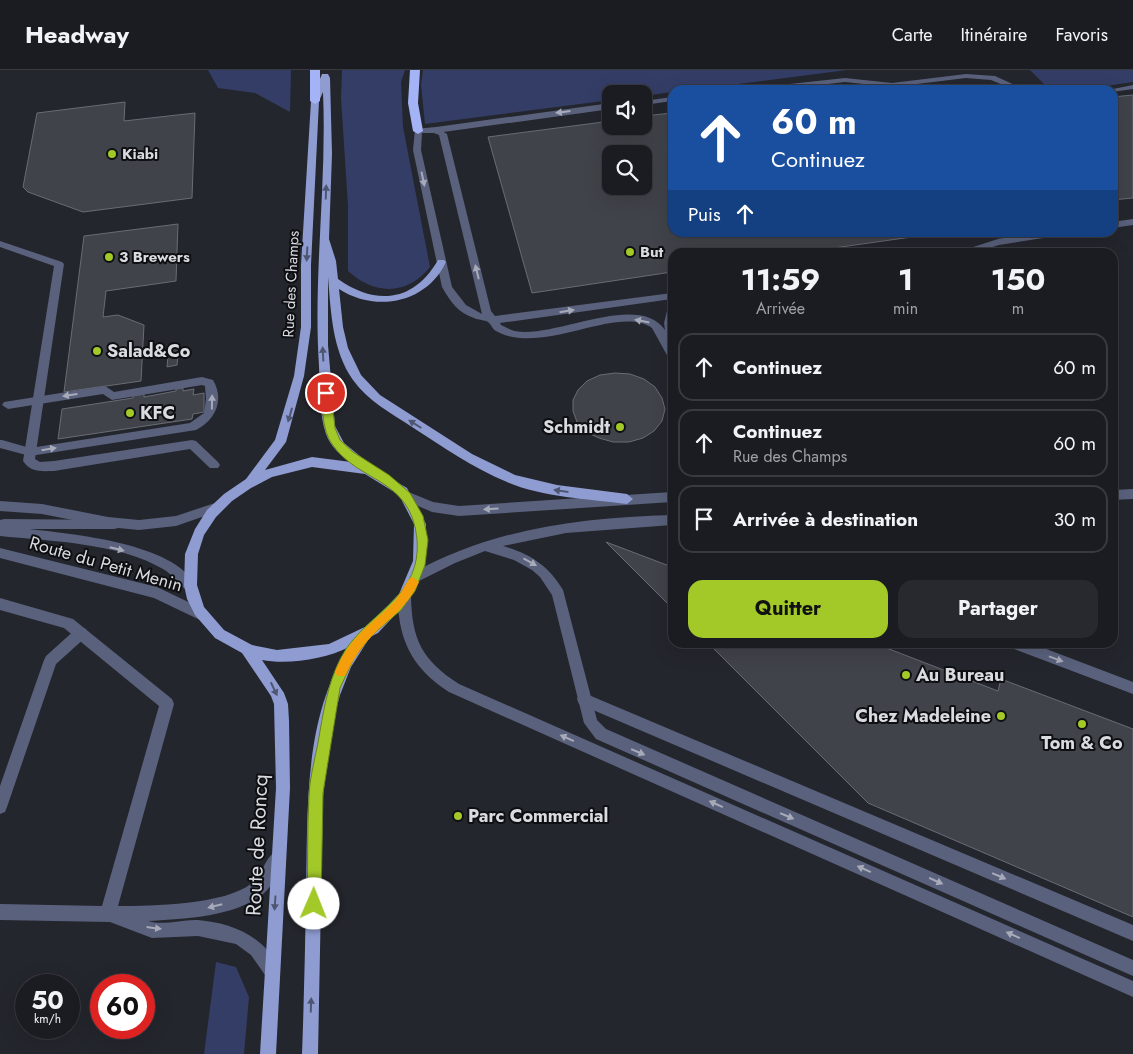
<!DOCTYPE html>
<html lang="fr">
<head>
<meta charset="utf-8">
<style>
	:root { --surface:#1b1c22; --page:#28292f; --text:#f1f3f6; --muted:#a0a1a5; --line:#393a40; --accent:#a2c928 }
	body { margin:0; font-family:Jost,sans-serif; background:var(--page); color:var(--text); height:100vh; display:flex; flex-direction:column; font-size:19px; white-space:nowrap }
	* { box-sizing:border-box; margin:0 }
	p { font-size:16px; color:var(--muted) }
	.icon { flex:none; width:28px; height:28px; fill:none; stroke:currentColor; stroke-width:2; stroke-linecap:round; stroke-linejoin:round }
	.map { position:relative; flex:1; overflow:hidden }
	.drawer { position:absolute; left:668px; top:178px; width:450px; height:400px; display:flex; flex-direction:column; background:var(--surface); border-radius:15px; box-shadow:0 5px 20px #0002,0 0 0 1px var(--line) }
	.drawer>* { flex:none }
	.banner { position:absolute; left:668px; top:15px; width:450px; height:152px; border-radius:15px; box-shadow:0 5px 20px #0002,0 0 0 1px var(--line); background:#1a4fa0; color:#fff; overflow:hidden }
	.tools { position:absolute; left:602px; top:15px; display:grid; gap:10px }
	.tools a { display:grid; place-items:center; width:50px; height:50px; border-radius:10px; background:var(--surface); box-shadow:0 5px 20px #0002,0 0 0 1px var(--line); font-size:25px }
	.speed { position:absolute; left:15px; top:904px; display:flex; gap:10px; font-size:25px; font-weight:700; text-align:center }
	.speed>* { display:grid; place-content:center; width:65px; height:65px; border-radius:50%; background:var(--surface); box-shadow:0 5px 20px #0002,0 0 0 1px var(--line); line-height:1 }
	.speed small { font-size:12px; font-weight:400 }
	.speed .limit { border:8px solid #d22; background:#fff; color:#111 }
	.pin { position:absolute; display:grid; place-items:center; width:42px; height:42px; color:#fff; margin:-21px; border:2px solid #fff; border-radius:50%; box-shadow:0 1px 5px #0007 }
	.me { position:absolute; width:55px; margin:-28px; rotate:1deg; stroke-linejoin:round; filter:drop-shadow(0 0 4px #0008) }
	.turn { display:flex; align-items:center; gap:18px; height:105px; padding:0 20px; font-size:22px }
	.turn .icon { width:65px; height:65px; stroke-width:2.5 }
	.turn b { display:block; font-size:35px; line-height:42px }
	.then { display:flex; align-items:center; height:48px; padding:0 20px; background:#0003; gap:10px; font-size:19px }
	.eta { display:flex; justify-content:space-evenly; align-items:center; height:85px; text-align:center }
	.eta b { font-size:30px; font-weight:700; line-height:35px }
	.primary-button { display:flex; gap:10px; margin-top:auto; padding:10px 20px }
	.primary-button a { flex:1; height:58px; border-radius:15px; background:var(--accent); color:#111; font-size:20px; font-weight:700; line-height:58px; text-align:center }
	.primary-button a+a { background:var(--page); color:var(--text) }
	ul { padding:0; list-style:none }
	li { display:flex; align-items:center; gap:15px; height:68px; margin:0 10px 8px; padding:0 10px; border:2px solid var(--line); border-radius:15px }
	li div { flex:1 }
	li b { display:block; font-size:19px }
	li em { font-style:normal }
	header { display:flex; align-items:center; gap:30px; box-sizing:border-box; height:70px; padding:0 25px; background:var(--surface); border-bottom:1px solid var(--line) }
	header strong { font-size:24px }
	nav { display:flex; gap:28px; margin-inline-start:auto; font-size:18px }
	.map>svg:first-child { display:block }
	.green { fill:#343d66 }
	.building { fill:#41434a; stroke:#696c74; fill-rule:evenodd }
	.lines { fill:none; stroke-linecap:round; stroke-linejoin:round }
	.service { fill:#5a617c; fill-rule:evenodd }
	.pedestrian { fill:#5a617c; fill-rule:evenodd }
	.minor { fill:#5a617c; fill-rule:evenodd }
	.tertiary { fill:#5a617c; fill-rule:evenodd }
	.primary { fill:#8e9cd2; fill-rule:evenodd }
	.motorway { fill:#a3b3f5; fill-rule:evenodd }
	.oneway { fill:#a7aab8 }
	.oneway2 { fill:#4e5672 }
	.route { fill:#a2c928; stroke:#69831a }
	.slow { fill:#f59e0b }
	.poi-dot { fill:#a2c928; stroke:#0e0f12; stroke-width:2 }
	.labels { text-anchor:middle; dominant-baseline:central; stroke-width:4; stroke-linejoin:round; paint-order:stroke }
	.far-poi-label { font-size:15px; font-weight:bold; fill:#dadbe0; stroke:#0e0f12; text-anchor:start }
	.far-street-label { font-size:15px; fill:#dadbe0; stroke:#0e0f12 }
	.poi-label { font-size:18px; font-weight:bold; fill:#dadbe0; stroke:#0e0f12; text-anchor:start }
	.street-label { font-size:18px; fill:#dadbe0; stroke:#0e0f12 }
	.near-street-label { font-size:21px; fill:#dadbe0; stroke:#0e0f12 }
</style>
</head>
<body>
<header>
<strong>Headway</strong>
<nav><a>Carte</a><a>Itinéraire</a><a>Favoris</a></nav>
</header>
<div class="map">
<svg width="1133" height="984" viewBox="0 0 1133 984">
	<rect width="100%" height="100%" fill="#24262d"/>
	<!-- green -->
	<path class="green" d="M208 0H291L290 42 255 23 218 18Z
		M342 0H405L401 12 403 57 430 197C407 226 374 225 348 201V136L341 28Z
		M423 0H847L691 20H672V22L644 26V24H611V30L425 54 421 15Z
		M1030 0H1133V12L1078 20H1050Z
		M216 892 236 897 249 927 244 984H204Z"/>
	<!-- building -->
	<path class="building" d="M964 15 968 20H929Z
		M1133 25V128L1112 130V27Z
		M125 32 124 51 195 43 192 128 83 142 28 122 23 117 37 43Z
		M672 43V162H925L926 165 805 182H672V202L532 223 488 67 611 51V56H644V46ZM611 84H644V116H611Z
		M178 154 176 211 106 221 103 247 118 245 144 255 141 311 64 322 84 166Z
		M178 274V284L168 285V275Z
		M178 285 177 295 167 297 168 286Z
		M615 303 630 304 644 309 655 317 662 328 665 339 662 351 654 361 643 368 629 372H613L599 368 586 362 577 352 573 341V330L578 320 587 311 600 305Z
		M183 318V321L194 319 193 325 204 323V342L193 344 192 349 58 369 62 339 133 328V326L144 324V327L176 321V319Z
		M606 472 672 497V538Z
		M707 572H871L998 621 1001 609 1133 659V847L868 733Z"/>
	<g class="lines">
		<!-- service -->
		<path class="service" d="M966 4 995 6 1026 20H1015L991 10 966 8 892 17 845 12 776 20H750L754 18 845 8 892 13Z
			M1133 15V19L1112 22V20H1108Z
			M672 27V31L644 35V31Z
			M611 33V39L436 63 432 60 436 57Z
			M202 307 213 310C225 330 215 351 196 360L30 386 0 378V370H2L30 378 190 353 204 343 206 329 205 316 202 315 112 330 103 324 8 339 2 335 4 332 105 316 114 322Z
			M4 449 118 450 120 454 118 458 114 459H29C72 464 175 473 196 516L194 520 190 521 186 520C178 513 172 504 163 499 119 473 50 471 0 466V450Z
			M0 528 73 549 172 629 174 634 118 836C152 836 225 835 252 813 263 804 265 786 278 780L283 783 286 788C281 799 273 816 263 824 235 847 183 849 148 851 163 856 183 849 198 850 232 853 265 866 279 899L277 905 271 907 265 905 251 885 236 874 198 866 152 868 110 852 0 850V834L102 836 159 636 64 558 0 540Z
			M584 623 1133 855V871L579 634 577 629 579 624Z"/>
		<!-- pedestrian -->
		<path class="pedestrian" d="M0 171 62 192 64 194 35 389 40 392 54 391 192 370 196 371 218 392 220 395 218 398H210L190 379 54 401C42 401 31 403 23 391L54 196 0 177Z
			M81 557 86 559 88 563 86 567 56 594 7 737 5 742 0 744V716L44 590 46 586 76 559Z"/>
		<!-- minor -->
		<path class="minor" d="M436 57 447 64 491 241 495 246 672 223V229L500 253 501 255C505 257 511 260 515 261 555 269 638 221 665 260L664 253 667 241 672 237V271L671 270 672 288 668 287 652 258C617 234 542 287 496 261 492 259 492 255 488 252 485 250 478 250 474 248 458 243 450 231 442 217L413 80 415 59ZM422 63H434L439 65 482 244 466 235 452 217 421 80Z
			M1133 149V155L1112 158V152Z
			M1039 162H1066L1062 165 999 175 976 182H962L964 180 998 169Z
			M1133 419V429L1112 430V420Z
			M406 421 433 432 459 436 672 422V432L459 446 432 442 402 429 400 426Z
			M672 445V455L566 463 503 476C530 484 548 495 563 520L597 650 606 659 1133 890V906L596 669 584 653 552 525 540 507 532 500 514 490 485 481 455 493 415 513 411 512 409 508 411 504C493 458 579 448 672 445Z
			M405 521 410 523 411 527C412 570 422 590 459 614L1133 911V927L449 622C421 604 403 581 399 546 398 539 397 530 400 523Z
			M1005 572H1028L1133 612V624L1006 576Z"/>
		<!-- tertiary -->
		<path class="tertiary" d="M0 431 42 434 108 447 139 450 176 446 218 432 222 434 224 437 222 440 176 456 139 460 108 457 42 444 0 441Z
			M0 478 157 517 205 540 206 544 205 548 200 550 154 528 0 488Z"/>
		<!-- primary -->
		<path class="primary" d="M322 4H328L330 8 332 84 329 169 336 191 338 209C376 236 414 232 438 190H444L446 192C427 233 376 243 339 219L343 257 348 278 361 305 380 325 472 384 515 405 557 415 627 424 633 429 627 434C590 429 541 427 507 412 473 398 443 377 412 357 391 343 368 331 353 310 332 280 331 242 328 207V275L335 356 344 373 366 391 367 395 407 418 426 454V491L408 531 378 563 370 567 351 597 340 625 331 658 323 727 318 984H302C304 932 305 880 306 828 308 745 302 650 349 577 326 589 288 595 262 590L284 623 288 634 289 651 290 718 276 984H260L276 718 274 634 271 626 242 583 215 568 195 545 187 529 184 515 185 484 195 459 207 440 224 424 246 409 275 370 294 306 301 257V195L311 31ZM323 22C327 114 313 205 319 296 320 318 319 343 326 364 331 377 340 385 351 392L312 387 265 400 286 372 304 306 311 257V195L319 31ZM312 397 365 404 399 425 414 454 413 491 399 524 369 555 329 574 277 580 252 575 224 560 204 537 197 515 198 484 204 465 216 447 232 431 251 418 272 407Z"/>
		<!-- motorway -->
		<path class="motorway" d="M310 0H320V31L315 34 310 31Z
			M410 0H420L418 33 423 61 418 64 413 61 408 33Z"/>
	</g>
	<!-- one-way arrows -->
	<defs><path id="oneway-solid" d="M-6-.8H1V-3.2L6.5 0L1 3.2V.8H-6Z" transform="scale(1.25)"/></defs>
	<g class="oneway">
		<use href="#oneway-solid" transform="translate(563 42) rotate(173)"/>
		<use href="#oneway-solid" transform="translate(423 109) rotate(78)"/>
		<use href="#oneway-solid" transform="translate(477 202) rotate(-104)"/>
		<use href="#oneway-solid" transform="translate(567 241) rotate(-9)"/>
		<use href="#oneway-solid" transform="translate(642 251) rotate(-169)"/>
		<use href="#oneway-solid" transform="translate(70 325) rotate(172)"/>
		<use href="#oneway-solid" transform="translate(212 332) rotate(-89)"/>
		<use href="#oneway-solid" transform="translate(49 379) rotate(-9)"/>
		<use href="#oneway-solid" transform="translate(491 439) rotate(177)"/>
		<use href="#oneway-solid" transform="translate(117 479) rotate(14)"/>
		<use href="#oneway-solid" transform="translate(530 492) rotate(29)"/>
		<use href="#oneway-solid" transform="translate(1056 589) rotate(20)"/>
		<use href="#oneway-solid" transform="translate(567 668) rotate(-156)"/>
		<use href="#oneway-solid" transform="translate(638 682) rotate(23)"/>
		<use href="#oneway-solid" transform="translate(716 734) rotate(-156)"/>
		<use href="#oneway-solid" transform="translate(787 746) rotate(23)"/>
		<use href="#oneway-solid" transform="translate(864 799) rotate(-156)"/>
		<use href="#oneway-solid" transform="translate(999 806) rotate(23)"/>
		<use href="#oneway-solid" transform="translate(936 811) rotate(24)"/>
		<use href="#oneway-solid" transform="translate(215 836) rotate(166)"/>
		<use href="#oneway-solid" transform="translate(154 858) rotate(7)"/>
		<use href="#oneway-solid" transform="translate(1013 865) rotate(-156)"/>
	</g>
	<g class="oneway2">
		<use href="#oneway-solid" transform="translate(326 122) rotate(-88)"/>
		<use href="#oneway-solid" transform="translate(307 184) rotate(93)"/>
		<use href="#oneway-solid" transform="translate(323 284) rotate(-93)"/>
		<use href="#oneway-solid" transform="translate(290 345) rotate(106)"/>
		<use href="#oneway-solid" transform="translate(415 354) rotate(-148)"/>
		<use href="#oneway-solid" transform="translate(561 421) rotate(-172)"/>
		<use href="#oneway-solid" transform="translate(274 619) rotate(65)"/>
		<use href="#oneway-solid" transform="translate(275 833) rotate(94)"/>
		<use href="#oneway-solid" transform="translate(311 935) rotate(-88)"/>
	</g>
	<!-- route -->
	<path class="route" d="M326 319 331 323 335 358 340 370 353 382 389 405 410 423 423 446 428 470 425 495 415 521 401 540 371 566 354 588 340 618 323 723 321 834 319 839 314 841 309 839 307 834C308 798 307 761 309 725 310 704 317 682 320 661 325 633 330 604 346 579 372 541 422 525 417 469 411 407 358 413 332 374 322 360 323 340 321 323Z"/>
	<!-- slow -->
	<path class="slow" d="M413 507 419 512C406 539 390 547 371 567 360 578 352 592 345 606H337L335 602C350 567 366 559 392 534 399 527 404 517 409 509Z"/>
	<!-- markers -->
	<g class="poi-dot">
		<circle cx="112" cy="84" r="5"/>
		<circle cx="630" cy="182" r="5"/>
		<circle cx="109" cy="187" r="5"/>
		<circle cx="97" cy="281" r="5"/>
		<circle cx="130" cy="343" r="5"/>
		<circle cx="620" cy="357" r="5"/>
		<circle cx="906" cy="605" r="5"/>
		<circle cx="1001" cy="646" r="5"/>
		<circle cx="1082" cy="654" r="5"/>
		<circle cx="458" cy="746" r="5"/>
	</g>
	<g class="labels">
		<!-- far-poi labels -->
		<g class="far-poi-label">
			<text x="122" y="84">Kiabi</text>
			<text x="640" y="182">But</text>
			<text x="119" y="187">3 Brewers</text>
		</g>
		<!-- far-street labels -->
		<g class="far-street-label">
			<text transform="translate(291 214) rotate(-87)">Rue des Champs</text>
		</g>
		<!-- poi labels -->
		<g class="poi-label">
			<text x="107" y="281">Salad&amp;Co</text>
			<text x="140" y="343">KFC</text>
			<text x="610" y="357" text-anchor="end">Schmidt</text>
			<text x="916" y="605">Au Bureau</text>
			<text x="991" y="646" text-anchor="end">Chez Madeleine</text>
			<text x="1082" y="673" text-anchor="middle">Tom &amp; Co</text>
			<text x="468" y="746">Parc Commercial</text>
		</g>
		<!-- street labels -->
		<g class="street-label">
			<text transform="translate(106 494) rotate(16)">Route du Petit Menin</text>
		</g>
		<!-- near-street labels -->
		<g class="near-street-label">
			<text transform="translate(257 775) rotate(-87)">Route de Roncq</text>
		</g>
	</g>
</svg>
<div class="tools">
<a><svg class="icon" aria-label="sound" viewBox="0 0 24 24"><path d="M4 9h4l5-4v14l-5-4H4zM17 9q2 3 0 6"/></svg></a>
<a><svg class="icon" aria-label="search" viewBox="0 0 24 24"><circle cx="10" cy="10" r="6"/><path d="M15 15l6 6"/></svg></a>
</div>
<div class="speed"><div>50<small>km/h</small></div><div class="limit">60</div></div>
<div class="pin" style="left:326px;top:323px;background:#d93025"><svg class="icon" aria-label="arrive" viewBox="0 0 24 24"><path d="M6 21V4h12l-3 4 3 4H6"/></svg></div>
<svg class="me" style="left:314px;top:834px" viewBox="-20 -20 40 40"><circle r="19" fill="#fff"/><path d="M0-13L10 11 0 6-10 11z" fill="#a2c928"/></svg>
<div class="banner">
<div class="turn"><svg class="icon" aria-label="ahead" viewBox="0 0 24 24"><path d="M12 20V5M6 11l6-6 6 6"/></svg><div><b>60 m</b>Continuez</div></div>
<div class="then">Puis<svg class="icon" aria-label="ahead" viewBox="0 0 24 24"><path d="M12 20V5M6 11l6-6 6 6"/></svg></div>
</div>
<section class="drawer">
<div class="eta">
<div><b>11:59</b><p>Arrivée</p></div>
<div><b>1</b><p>min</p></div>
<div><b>150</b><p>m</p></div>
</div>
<ul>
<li><svg class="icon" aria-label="ahead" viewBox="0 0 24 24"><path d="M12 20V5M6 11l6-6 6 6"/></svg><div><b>Continuez</b></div><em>60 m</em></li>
<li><svg class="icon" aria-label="ahead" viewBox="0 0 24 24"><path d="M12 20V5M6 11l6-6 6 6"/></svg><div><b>Continuez</b><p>Rue des Champs</p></div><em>60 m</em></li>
<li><svg class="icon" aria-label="arrive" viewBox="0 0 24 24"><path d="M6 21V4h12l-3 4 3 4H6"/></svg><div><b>Arrivée à destination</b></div><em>30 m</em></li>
</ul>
<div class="primary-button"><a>Quitter</a><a>Partager</a></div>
</section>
</div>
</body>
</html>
